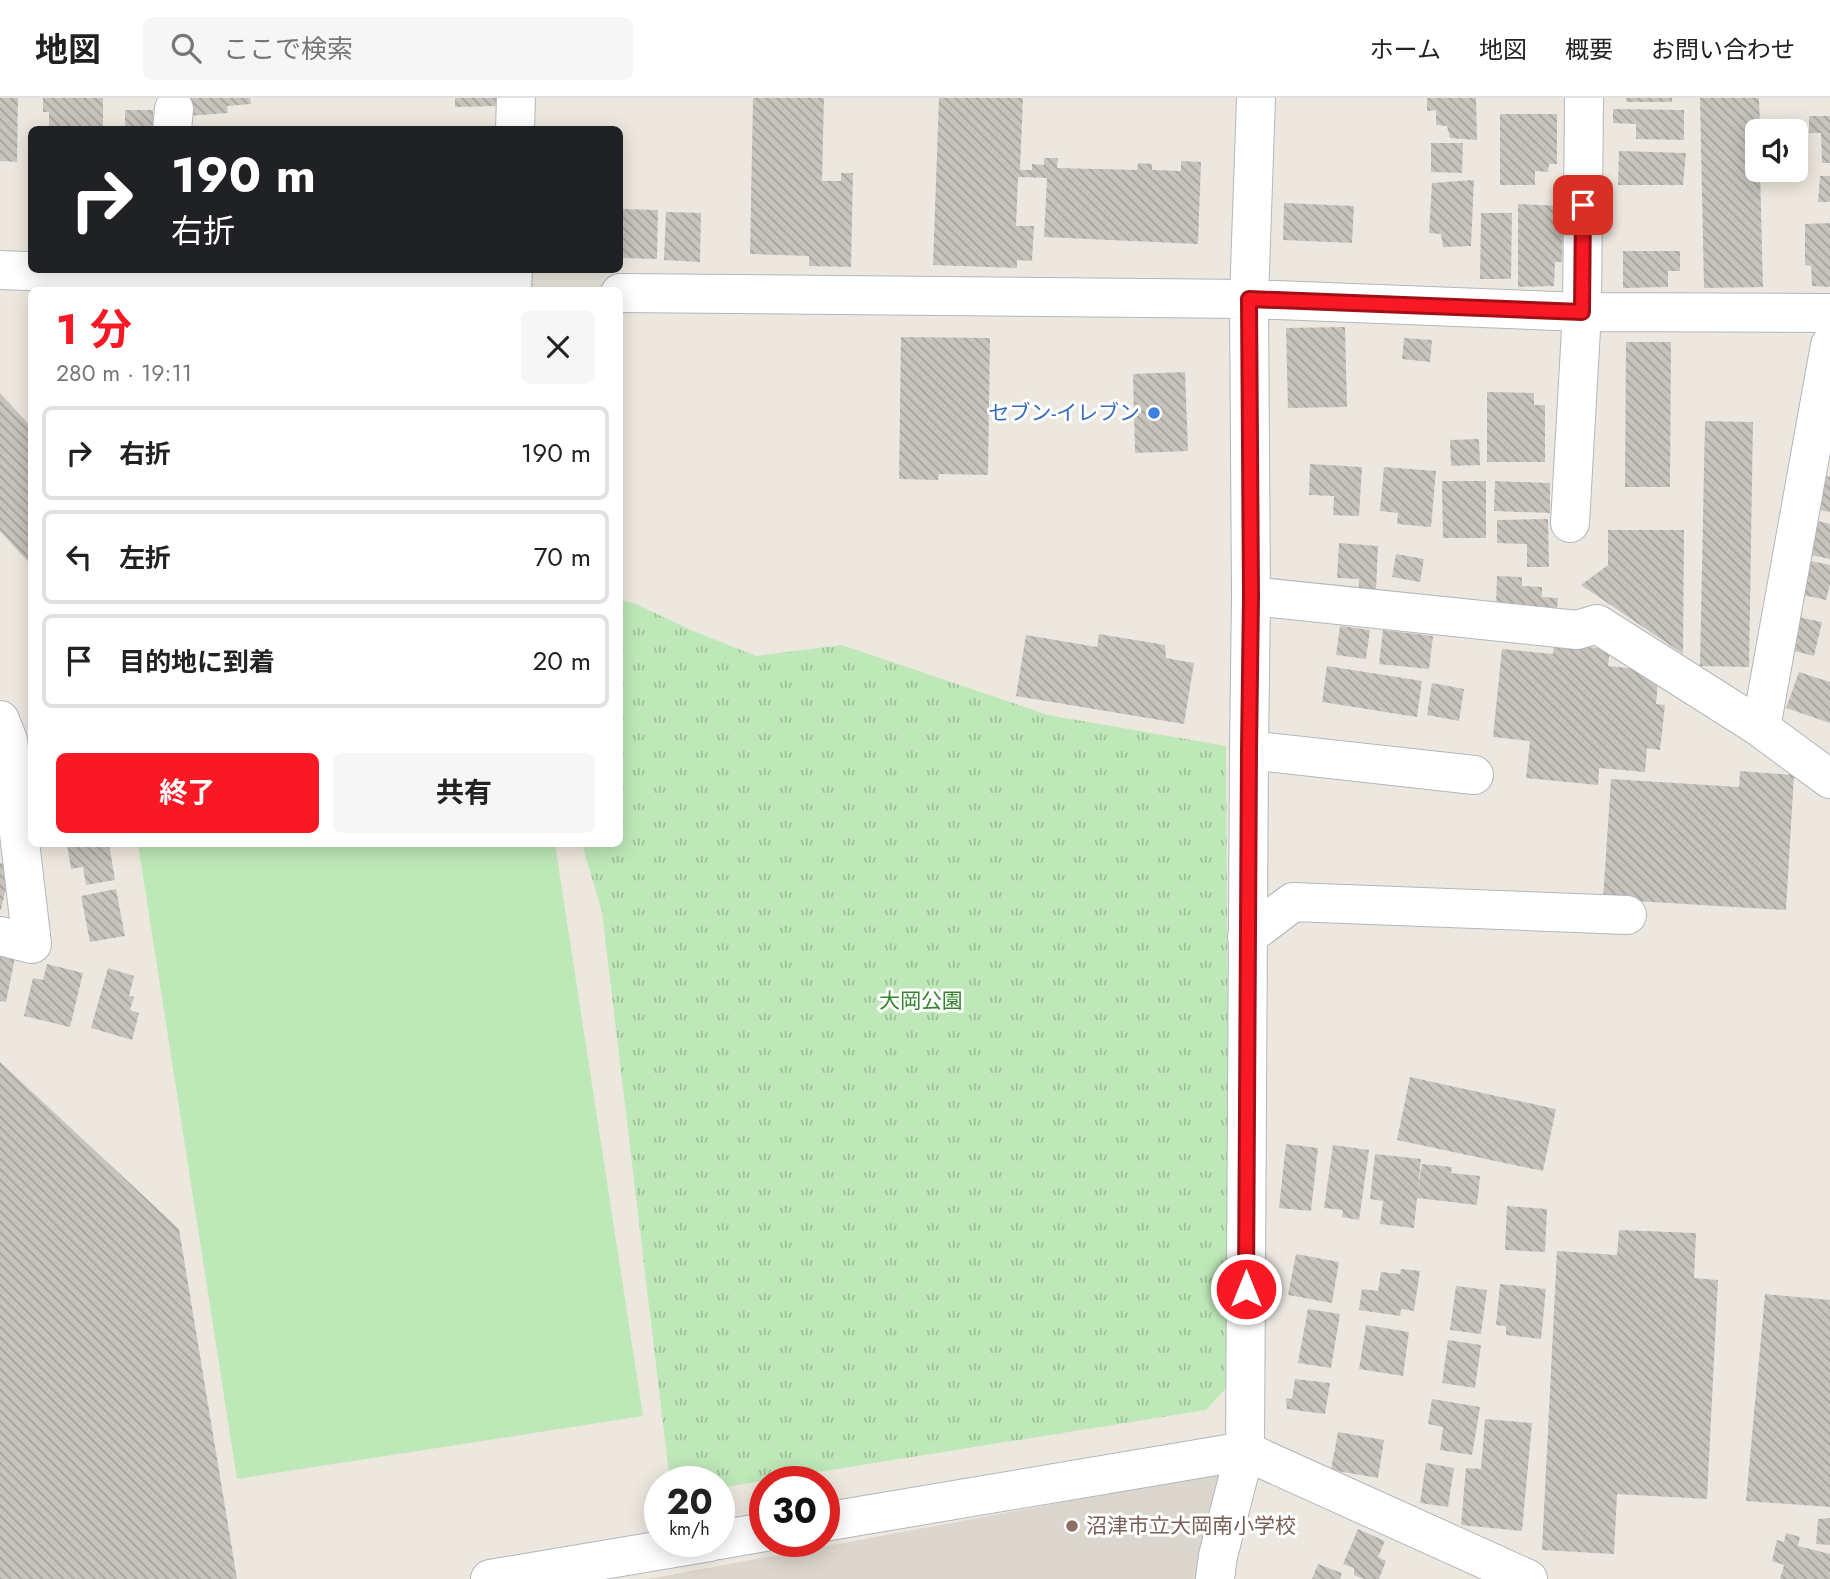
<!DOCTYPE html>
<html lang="ja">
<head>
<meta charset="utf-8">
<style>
	:root { --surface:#fff; --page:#f6f6f6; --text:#222; --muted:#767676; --line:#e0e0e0; --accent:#f91924 }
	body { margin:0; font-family:Jost,"Noto Sans JP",sans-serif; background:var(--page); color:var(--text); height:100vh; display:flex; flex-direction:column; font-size:26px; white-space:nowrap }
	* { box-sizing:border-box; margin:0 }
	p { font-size:23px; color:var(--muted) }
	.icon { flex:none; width:38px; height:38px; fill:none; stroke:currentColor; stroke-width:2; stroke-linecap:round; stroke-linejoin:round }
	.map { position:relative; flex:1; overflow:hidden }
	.side { position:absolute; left:28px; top:189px; width:595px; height:560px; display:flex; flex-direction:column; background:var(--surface); border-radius:10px; box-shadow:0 4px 18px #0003 }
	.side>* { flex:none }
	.guide { position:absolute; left:28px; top:28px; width:595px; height:147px; border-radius:10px; box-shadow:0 4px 18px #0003; background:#202124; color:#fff; overflow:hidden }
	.controls { position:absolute; left:1745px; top:21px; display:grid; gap:14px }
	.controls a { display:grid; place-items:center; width:63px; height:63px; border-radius:10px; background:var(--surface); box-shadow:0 4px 18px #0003; font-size:35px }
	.speed { position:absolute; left:644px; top:1368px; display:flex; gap:14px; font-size:35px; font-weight:700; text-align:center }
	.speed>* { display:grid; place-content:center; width:91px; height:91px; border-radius:50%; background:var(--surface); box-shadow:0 4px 18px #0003; line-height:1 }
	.speed small { font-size:18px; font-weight:400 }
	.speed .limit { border:10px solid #d22; background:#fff; color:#111 }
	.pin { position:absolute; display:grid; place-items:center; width:60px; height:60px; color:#fff; margin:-30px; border-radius:14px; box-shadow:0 4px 10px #0006 }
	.me { position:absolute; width:77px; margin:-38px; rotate:0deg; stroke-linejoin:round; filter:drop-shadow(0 0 5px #0008) }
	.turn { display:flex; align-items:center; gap:24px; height:147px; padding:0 28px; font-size:32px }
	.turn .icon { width:91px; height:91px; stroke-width:2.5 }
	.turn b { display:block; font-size:49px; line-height:60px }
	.round { display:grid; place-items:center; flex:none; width:74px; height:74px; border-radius:10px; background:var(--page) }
	.headline { display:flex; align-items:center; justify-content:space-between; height:119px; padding:0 28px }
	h1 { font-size:42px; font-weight:700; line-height:52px; color:var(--accent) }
	.cta { display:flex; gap:14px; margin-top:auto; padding:14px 28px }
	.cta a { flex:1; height:80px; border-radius:10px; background:var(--accent); color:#fff; font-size:28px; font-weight:700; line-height:80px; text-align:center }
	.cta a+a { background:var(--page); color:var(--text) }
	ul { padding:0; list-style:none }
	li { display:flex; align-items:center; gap:21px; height:94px; margin:0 14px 10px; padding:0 14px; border:4px solid var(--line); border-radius:10px }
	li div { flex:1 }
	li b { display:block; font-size:26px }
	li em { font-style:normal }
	header { display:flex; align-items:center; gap:42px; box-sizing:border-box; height:98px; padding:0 35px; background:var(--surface); border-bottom:2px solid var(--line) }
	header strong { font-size:33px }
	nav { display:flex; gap:38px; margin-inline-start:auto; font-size:24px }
	.search { width:490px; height:63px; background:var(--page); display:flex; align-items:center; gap:18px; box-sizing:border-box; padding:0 24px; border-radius:10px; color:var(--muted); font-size:26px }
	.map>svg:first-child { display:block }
	.education { fill:#dcd7ce }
	.park { fill:url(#park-tufts) }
	.pitch { fill:#bee8b8 }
	.building { fill:url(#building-back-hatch) }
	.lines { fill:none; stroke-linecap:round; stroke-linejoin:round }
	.minor-casing { stroke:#b2b7bc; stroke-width:40 }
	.minor { stroke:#fff; stroke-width:38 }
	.route-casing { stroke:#a21017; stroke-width:18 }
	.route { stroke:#f91924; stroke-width:12 }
	.shop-dot { fill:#3f7fe0; stroke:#fff; stroke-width:2.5 }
	.education-dot { fill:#8d6e63; stroke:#fff; stroke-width:2.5 }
	.labels { text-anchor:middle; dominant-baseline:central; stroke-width:6; stroke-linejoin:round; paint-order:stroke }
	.shop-label { font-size:21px; fill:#366cbe; stroke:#fff; text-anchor:end }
	.park-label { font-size:21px; fill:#33852d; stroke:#fff }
	.education-label { font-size:21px; fill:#785e54; stroke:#fff; text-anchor:start }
</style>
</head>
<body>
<header>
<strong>地図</strong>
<div class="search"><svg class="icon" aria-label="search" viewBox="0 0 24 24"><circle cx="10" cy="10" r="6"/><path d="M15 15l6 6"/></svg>ここで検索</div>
<nav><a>ホーム</a><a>地図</a><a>概要</a><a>お問い合わせ</a></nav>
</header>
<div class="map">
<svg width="1830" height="1481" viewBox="0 0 1830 1481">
	<defs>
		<pattern id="park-tufts" width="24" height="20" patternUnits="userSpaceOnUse" patternTransform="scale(1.75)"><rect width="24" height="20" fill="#bee8b8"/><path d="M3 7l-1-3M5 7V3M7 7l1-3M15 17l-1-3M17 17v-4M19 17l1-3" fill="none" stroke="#9dbf99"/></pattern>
		<pattern id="building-back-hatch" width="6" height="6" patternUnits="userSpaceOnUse" patternTransform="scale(1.75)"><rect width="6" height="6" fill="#c8c3bc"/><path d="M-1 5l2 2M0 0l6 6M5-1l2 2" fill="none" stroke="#a5a29c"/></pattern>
	</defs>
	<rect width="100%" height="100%" fill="#ede8df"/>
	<!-- education -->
	<path class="education" d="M1221 1375 1197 1481H648Z"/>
	<!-- park -->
	<path class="park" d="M620 502 636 506 691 532 756 558 842 547 1048 617 1226 648 1230 1286 1206 1312 719 1390V1384H670L602 814 582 746H620Z"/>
	<!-- pitch -->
	<path class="pitch" d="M138 746H555L643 1318 237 1381Z"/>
	<!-- building -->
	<path class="building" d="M0 0H18L17 64 0 63Z
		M43 0H103V28H109V32H49V14H43Z
		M187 0H250L251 6 227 8 228 15 188 18Z
		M455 0H497L498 8 455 9Z
		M753 0H824L822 83H841V75H853L851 169 809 168V158L750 156Z
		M939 0H1023L1020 72H1032V66L1044 67V60H1058L1057 70 1137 72 1138 65 1152 66V72L1181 73V63L1201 64 1198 146 1044 139 1047 80 1018 79 1016 128H1034L1032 163 1017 162V170L933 167Z
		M1427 0H1476L1477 42 1450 40 1447 28 1436 27V12L1427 13Z
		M1626 0H1672V4H1626Z
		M1700 0H1759L1760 33H1757V72H1760L1763 189 1704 190Z
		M1613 11 1684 12V42L1636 41V26L1613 25Z
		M125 12H153V32H125Z
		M1500 16H1557V66H1549L1548 74 1535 73V87H1500Z
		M1809 18H1830V65H1822L1821 35H1809Z
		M1431 45H1463L1462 75 1431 74Z
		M1619 53 1686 55 1683 87H1618Z
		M1820 78H1830V104H1818Z
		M1474 82 1471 148 1443 149 1441 136 1429 135 1432 85Z
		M1284 105 1354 108 1352 145 1283 142Z
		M1518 106 1563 108 1562 164H1555L1554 188 1518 189Z
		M623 111 658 112 657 161 622 160Z
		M666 114 701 115 700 164 664 162Z
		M1481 115H1512L1511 181H1480Z
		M1830 125V189L1812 188 1811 168 1805 167V126Z
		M1623 153H1680V173H1668V189L1623 190Z
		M1345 229 1347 309 1288 310 1286 230Z
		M901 239 990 240 988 377 939 376 938 382 899 381Z
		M1404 240 1432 242 1430 264 1402 261Z
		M1626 244H1671L1670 389H1625Z
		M1185 274 1188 353 1135 355 1133 276Z
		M1487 294 1534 295V307H1545V364H1487Z
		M0 295 32 330V468L0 433Z
		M1705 323 1753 324 1749 569 1700 568Z
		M1479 341 1480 367 1451 368 1450 342Z
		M1310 366 1362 369 1359 418 1333 417 1334 398 1309 397Z
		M1384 369 1436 373 1431 429 1397 426 1398 415 1380 413Z
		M1822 377 1830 379V414L1814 411Z
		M1442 383H1486V440H1443Z
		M1495 383 1550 385V415L1494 413Z
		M1548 421 1549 469H1527V446L1497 445V422Z
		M1814 422 1830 426V461L1806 456Z
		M1608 432H1684L1683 556 1581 487 1608 467Z
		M1339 445 1378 448 1376 493 1359 492V481L1337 480Z
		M1396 456 1424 461 1420 484 1392 479Z
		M1806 462 1830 467V486L1826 502 1798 496Z
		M1497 478 1522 479V488L1542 489V499L1558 500 1557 510 1496 508Z
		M1794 518 1822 524 1814 558 1786 551Z
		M1340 528 1370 532 1366 561 1336 557Z
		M1383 532 1433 538 1429 571 1379 566Z
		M1099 536 1165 547 1166 560 1194 565 1184 626 1016 598 1026 537 1097 549Z
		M1554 546 1610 551 1608 568 1659 573 1656 606 1665 607 1660 652 1647 650 1645 674 1599 670 1598 687 1526 680 1530 643 1493 639 1502 551 1553 556Z
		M1327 568 1422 583 1417 619 1322 604Z
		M1799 574 1830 584V625L1786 610Z
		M1432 585 1464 591 1459 623 1427 617Z
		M1740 673 1794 677 1786 812 1603 801 1611 681 1739 689Z
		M67 746H109L115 782 86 787 83 769 71 771Z
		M0 765 11 768 1 812H0Z
		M116 791 125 838 90 844 81 798Z
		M0 857 15 860 6 904 0 903Z
		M47 866 83 875 70 929 24 918 33 880 43 882Z
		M108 870 134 878 129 898 134 899 130 912 139 915 132 942 91 930Z
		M0 964 179 1131 237 1481H0Z
		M1410 979 1556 1011 1543 1073 1397 1042Z
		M1286 1046 1318 1050 1311 1113 1279 1110Z
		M1333 1047 1369 1052 1359 1122 1342 1119 1343 1112 1324 1110Z
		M1375 1056 1421 1061 1418 1090 1422 1066 1452 1069 1451 1075 1480 1078 1477 1107 1417 1100 1414 1130 1380 1126 1383 1103 1370 1101Z
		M1507 1108 1547 1111 1545 1154 1505 1152Z
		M1619 1132 1696 1135 1694 1180 1718 1182 1707 1401 1617 1396 1614 1456 1542 1452 1557 1153 1617 1157Z
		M1296 1156 1339 1164 1332 1205 1288 1197Z
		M1401 1171 1420 1173 1414 1213 1401 1211 1400 1218 1359 1212 1362 1191 1378 1193 1381 1174 1400 1176Z
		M1500 1186 1546 1191 1541 1241 1506 1237V1228L1496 1227Z
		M1456 1188 1487 1192 1481 1236 1450 1232Z
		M1765 1196 1830 1202V1409L1746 1403Z
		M1308 1211 1340 1216 1331 1270 1298 1265Z
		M1366 1227 1409 1234 1403 1278 1359 1271Z
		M1448 1242 1481 1247 1475 1290 1442 1285Z
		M1295 1281 1330 1285 1325 1316 1287 1311 1286 1300 1292 1301Z
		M1432 1301 1480 1309 1472 1357 1440 1352 1443 1329 1428 1326Z
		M1485 1321 1532 1325 1522 1433 1461 1427 1466 1370 1481 1371Z
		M1338 1334 1384 1342 1378 1380 1331 1372Z
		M1426 1365 1454 1370 1448 1409 1420 1405Z
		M1830 1420V1447L1816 1446 1818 1421Z
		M1358 1431 1385 1443 1378 1459 1386 1463 1379 1481H1364L1354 1477V1470L1343 1466Z
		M1786 1435 1800 1439 1798 1448 1830 1456V1481H1780L1784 1467 1772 1463 1777 1442 1784 1444Z
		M1318 1466 1342 1475 1340 1481H1312Z"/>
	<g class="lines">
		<defs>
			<path id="minor" d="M172 32 174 11
				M515 32 516 0
				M0 172 488 192
				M512 192 513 172
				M620 195 1249 201 1582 214 1830 215
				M1570 425 1582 214 1584 0
				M1251 498 1577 532 1597 526 1761 630 1830 247
				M0 622 8 642 32 846 0 838
				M1755 626 1830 681
				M1249 652 1474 677
				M1247 839 1293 804 1627 817
				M824 1424 1245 1353 1528 1481
				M719 1442 765 1434
				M490 1481 710 1444
				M1215 1481 1218 1458 1245 1353 1249 652 1251 498 1249 201 1256 0"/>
		</defs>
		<!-- minor casing -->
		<use href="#minor" class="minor-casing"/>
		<!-- minor -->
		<use href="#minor" class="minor"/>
	</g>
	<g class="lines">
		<defs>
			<path id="route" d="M1246 1191 1249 652 1251 498 1249 201 1582 214 1583 107"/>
		</defs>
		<!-- route casing -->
		<use href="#route" class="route-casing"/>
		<!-- route -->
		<use href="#route" class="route"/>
	</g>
	<!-- markers -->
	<circle class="shop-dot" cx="1154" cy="315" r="7"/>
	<circle class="education-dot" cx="1072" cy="1428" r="7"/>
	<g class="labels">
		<!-- shop labels -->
		<g class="shop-label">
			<text x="1140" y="315">セブン-イレブン</text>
		</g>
		<!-- park labels -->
		<g class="park-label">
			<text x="921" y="903">大岡公園</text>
		</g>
		<!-- education labels -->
		<g class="education-label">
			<text x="1086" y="1428">沼津市立大岡南小学校</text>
		</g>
	</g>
</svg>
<div class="controls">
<a><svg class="icon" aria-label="sound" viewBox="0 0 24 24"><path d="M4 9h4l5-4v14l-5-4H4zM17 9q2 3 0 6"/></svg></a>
</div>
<div class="speed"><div>20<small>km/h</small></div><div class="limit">30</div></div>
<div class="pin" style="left:1583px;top:107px;background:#d93025"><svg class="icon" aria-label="arrive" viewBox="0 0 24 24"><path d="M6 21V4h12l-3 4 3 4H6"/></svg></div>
<svg class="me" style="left:1246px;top:1191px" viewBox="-20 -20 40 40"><circle r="17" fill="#f91924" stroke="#fff" stroke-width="3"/><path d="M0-11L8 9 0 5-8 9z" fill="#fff"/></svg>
<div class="guide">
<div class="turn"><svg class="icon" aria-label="right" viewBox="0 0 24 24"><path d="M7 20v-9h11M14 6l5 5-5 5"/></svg><div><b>190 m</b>右折</div></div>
</div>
<section class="side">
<div class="headline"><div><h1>1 分</h1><p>280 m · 19:11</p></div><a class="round"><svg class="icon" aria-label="close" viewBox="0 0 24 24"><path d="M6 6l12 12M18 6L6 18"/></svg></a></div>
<ul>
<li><svg class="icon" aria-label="right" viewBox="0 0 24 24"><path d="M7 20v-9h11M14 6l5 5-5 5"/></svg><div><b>右折</b></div><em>190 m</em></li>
<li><svg class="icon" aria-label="left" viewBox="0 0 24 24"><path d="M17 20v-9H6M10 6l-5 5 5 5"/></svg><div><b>左折</b></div><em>70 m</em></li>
<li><svg class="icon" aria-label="arrive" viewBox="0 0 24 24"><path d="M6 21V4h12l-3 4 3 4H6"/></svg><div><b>目的地に到着</b></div><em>20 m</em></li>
</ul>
<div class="cta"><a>終了</a><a>共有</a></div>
</section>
</div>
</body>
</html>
